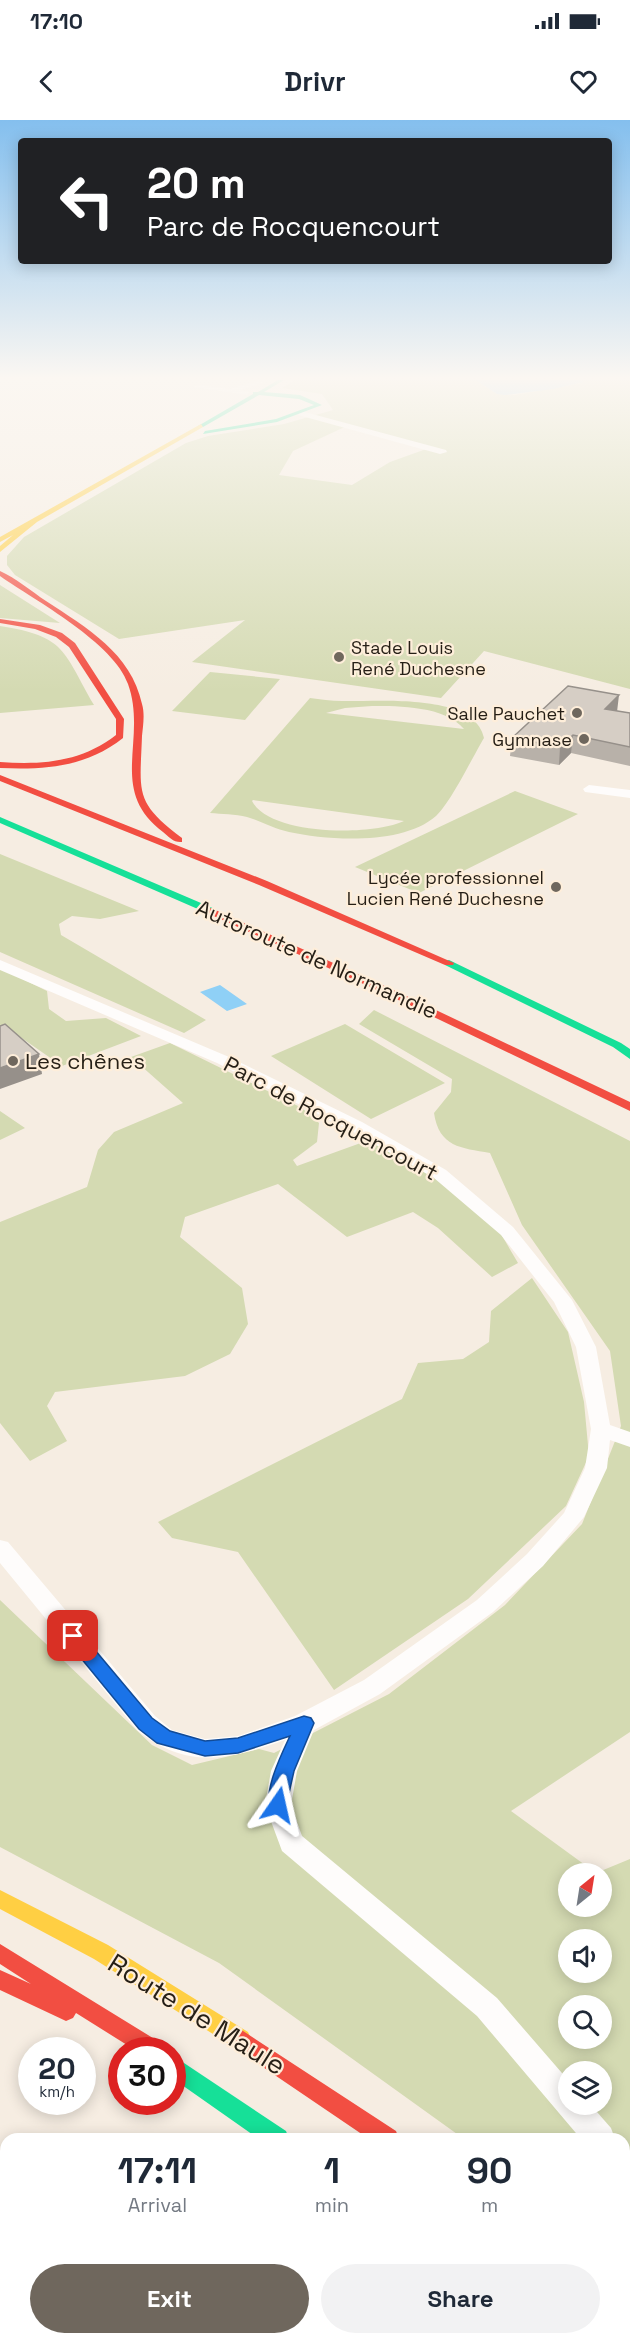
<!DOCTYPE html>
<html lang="en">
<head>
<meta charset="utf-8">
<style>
	:root { --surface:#fff; --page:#f2f2f3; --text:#1f2937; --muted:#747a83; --accent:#6f675d }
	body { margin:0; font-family:"Space Grotesk",sans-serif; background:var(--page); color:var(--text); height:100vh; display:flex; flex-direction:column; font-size:22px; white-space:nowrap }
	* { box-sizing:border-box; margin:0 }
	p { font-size:20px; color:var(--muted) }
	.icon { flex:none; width:33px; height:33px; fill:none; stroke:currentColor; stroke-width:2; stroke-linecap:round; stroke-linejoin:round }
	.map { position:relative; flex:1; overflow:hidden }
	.drawer { position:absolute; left:0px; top:2013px; width:630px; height:212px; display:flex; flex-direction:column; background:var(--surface); border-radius:18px 18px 0 0; box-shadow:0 3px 15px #0003 }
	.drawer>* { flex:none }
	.top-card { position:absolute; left:18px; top:18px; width:594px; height:126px; border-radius:6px; box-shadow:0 3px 15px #0003; background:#202124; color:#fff; overflow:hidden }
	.needle { width:39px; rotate:30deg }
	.fabs { position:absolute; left:558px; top:1743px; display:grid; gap:12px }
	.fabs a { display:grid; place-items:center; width:54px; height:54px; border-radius:50%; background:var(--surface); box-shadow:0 3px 15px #0003; font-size:30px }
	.speed { position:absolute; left:18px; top:1917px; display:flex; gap:12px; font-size:30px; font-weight:700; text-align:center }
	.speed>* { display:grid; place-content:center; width:78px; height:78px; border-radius:50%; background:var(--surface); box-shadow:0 3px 15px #0003; line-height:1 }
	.speed small { font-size:15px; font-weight:400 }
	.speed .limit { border:9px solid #d22; background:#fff; color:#111 }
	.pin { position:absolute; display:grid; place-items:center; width:51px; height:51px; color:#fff; margin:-26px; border-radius:12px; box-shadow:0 3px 9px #0006 }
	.me { position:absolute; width:66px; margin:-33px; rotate:11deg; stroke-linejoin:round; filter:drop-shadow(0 0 4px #0008) }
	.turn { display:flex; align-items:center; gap:21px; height:126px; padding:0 30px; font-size:27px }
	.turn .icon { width:78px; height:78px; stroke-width:2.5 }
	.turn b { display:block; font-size:42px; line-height:51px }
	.eta { display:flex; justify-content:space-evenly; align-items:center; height:102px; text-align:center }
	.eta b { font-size:36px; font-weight:600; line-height:42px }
	.cta { display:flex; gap:12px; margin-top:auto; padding:12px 30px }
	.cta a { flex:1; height:69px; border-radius:36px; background:var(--accent); color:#fff; font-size:24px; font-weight:600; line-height:69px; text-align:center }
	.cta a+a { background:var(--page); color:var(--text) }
	.status { display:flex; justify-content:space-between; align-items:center; height:42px; padding:0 30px; background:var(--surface); direction:ltr }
	.status svg { height:16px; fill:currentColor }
	header { display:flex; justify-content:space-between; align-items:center; height:78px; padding:0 30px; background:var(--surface); font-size:27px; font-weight:600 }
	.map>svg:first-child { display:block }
	.green { fill:#d4dab2; fill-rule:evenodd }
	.water { fill:#8fd0f6 }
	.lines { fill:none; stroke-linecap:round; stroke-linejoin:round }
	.street { fill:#fefcfb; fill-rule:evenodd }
	.fast { fill:#16e098; fill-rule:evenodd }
	.slow { fill:#ffcf43; fill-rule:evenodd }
	.jam { fill:#f24e42; fill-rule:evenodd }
	.wall { fill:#b8b1a9 }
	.shaded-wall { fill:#96908a }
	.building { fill:#d6cec5; stroke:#96908a; stroke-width:1.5 }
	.route { fill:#1a73e8; stroke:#114b97; stroke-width:1.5 }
	.poi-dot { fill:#6f675d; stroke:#feeeda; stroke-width:2 }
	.labels { text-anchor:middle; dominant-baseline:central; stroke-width:4.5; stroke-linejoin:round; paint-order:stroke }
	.far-poi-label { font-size:18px; fill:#261f16; stroke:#feeeda; text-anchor:end }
	.street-label { font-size:22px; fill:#261f16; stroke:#feeeda }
	.poi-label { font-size:22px; fill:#261f16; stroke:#feeeda; text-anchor:start }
	.near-street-label { font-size:27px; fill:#261f16; stroke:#feeeda }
</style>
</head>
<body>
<div class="status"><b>17:10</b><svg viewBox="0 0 49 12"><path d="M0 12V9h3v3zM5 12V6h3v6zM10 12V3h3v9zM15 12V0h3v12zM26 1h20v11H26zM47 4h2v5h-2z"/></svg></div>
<header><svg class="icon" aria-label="back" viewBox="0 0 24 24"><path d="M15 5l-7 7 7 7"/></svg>Drivr<svg class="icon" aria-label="heart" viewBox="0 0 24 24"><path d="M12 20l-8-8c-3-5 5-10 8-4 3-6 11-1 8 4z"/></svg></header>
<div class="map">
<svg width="630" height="2224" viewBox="0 0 630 2224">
	<rect width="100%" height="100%" fill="#f6ede2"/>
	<!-- green -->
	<path class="green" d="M295 260H476L497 274 515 275 582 263 580 260H630V569L484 531 441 578 192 542 245 500 119 519 15 455 7 445V436L24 417 186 323 208 316 284 304 333 290 322 274 282 268ZM349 305 429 328 390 342 352 365 279 355 293 331Z
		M0 465 60 503 0 498Z
		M0 506C66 516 63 531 94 585L0 593Z
		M210 552 280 559 245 600 172 591Z
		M310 578C320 579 331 581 342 581 376 582 475 572 484 618 472 638 451 682 436 696 403 725 330 721 289 712 274 709 261 701 247 697 235 694 222 694 210 693ZM372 586C399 586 445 586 464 609L326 593 345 588ZM252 681 253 680 404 701C373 716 270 716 252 681Z
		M515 671 578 694 419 773 355 747Z
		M0 734 139 791 100 799 72 796 59 804 61 815 206 900 184 913 0 832Z
		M0 848 47 871 49 889 66 901 106 898 141 916 62 946 13 912 0 917Z
		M374 890 630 1021V1612L511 1691 596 1753 630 1739V2134H624V2019H464L219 1843 0 1727V1480L152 1625 192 1645 259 1629 274 1633 389 1574 505 1485 582 1404 621 1306 610 1231 522 1105 490 1033C461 1028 439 1027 434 993L451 972 452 959 359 904ZM568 1754H602V1786H568ZM568 1820H602V1852H568ZM568 1886H602V1918H568ZM568 1952H602V1984H568Z
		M345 904 445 963 371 999 271 936Z
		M170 923 302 988 319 1003 317 1022 293 1040 297 1046 369 1020 440 1061 501 1114 518 1143 492 1157 438 1108 413 1092 347 1117 278 1064 185 1097 180 1117 242 1168 248 1204 230 1234 185 1256 55 1272 47 1286 67 1321 30 1341 0 1303V1102L87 1067 98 1030 114 1012 183 983 131 937Z
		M0 991 25 1008 0 1020Z
		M532 1158 568 1212 584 1282 589 1336 566 1386 468 1479 334 1570 238 1432 172 1418 158 1402 402 1279 418 1243 463 1239 489 1222 491 1191Z"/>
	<!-- water -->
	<path class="water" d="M476 260H580L583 262 553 269 505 275 497 274Z
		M220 865 247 884 227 891 200 872Z"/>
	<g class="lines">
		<!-- street -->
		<path class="street" d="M261 260H272L240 270 249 272 247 275 194 267 197 265 230 269Z
			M301 291 446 330 447 332 440 334 298 295Z
			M589 665 630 670V678L585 672 583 669Z
			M0 840 229 937 362 1002 446 1050 513 1107 572 1180 596 1227 610 1305 630 1312V1327L610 1320 607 1348 584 1397 543 1446 493 1492 380 1574 314 1610 297 1651 291 1685 302 1716 497 1878 568 1960V1984H590L611 2008 615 2019H581L477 1896 282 1731 265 1685 271 1651 285 1620C230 1639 187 1651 137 1610L0 1443V1420L8 1422 155 1596 172 1610 205 1619 238 1616 295 1596 364 1560 477 1480 527 1434 564 1393 585 1348 591 1309 576 1227 554 1182 501 1115 434 1058 350 1010 217 943 0 850Z
			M624 2033 630 2035V2070L624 2068Z
			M6 2094V2127L0 2130V2097Z"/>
		<!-- fast -->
		<path class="fast" d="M278 260H284L264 272 300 275 322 285 277 302 203 314 205 311 276 299 314 285 299 279 259 275 203 307 198 306 253 274V272H258Z
			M0 697 215 789 216 791 215 793H207L0 703Z
			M449 840 621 923 630 929V939L613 927 445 845V841Z
			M172 1935 286 2011 289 2019H259L172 1958Z
			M543 2218H573L575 2224H545Z"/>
		<!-- slow -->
		<path class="slow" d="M201 304 203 307 37 402 0 432V426L13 415 0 422V417Z
			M0 1770 108 1825 248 1912 251 1919 248 1926 240 1929 232 1926 94 1839 0 1789Z
			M624 2187 630 2189V2216L624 2214Z"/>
		<!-- jam -->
		<path class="jam" d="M0 451C16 458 31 471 46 481 87 508 131 533 142 584 145 594 143 606 142 616 140 673 134 682 182 718V722C174 723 169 717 163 712 107 670 148 620 128 564 114 523 36 481 0 456Z
			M0 499 40 505 62 513 75 523 124 599 123 618C86 647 46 650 0 648V642C43 645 81 642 116 615V599L69 527 56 517 35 509 0 503Z
			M0 655 267 761 454 843 453 845H445L259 765 0 661Z
			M211 788 400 873 630 982V991L392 877 207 793V789Z
			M0 1824 161 1923 164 1930H135L76 1893 73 1898 66 1901 0 1870V1850L31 1864 0 1844Z
			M240 1909 396 2011 399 2019H369L232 1926 229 1919 232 1912Z
			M490 2218H516L518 2224H492Z"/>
	</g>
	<!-- wall -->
	<path class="wall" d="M618 591 630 593V646L571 633 559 645 510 636 512 618Z"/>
	<!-- shaded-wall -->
	<path class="shaded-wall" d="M619 575 617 592 605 589Z
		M573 615 571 633 559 645 560 627Z
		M39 934 42 954 0 969V948Z"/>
	<!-- building -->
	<path class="building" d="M568 566 619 575 605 589 630 593V627L573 615 560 627 512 618Z
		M5 904 39 934 0 948V906Z"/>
	<!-- sky -->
	<linearGradient id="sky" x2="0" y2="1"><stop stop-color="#84bfee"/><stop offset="0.45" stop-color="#fbf7f2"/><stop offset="1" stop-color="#fbf7f2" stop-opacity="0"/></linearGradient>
	<rect width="630" height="572" fill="url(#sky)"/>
	<!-- route -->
	<path class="route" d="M73 1509 79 1511 152 1598 170 1611 205 1621 238 1618 304 1596 311 1598 314 1603 294 1651 285 1691 278 1693 271 1691C262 1673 282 1633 290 1616L238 1633 205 1636 157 1623 139 1609 67 1521 64 1516 67 1511Z"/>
	<!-- markers -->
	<g class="poi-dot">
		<circle cx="339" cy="537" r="6"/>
		<circle cx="577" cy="593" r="6"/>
		<circle cx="584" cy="619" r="6"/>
		<circle cx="556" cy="767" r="6"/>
		<circle cx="13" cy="941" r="6"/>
	</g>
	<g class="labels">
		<!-- far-poi labels -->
		<g class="far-poi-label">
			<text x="351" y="527" text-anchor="start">Stade Louis<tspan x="351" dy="21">René Duchesne</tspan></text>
			<text x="565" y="593">Salle Pauchet</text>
			<text x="572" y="619">Gymnase</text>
			<text x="544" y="757">Lycée professionnel<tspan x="544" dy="21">Lucien René Duchesne</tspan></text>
		</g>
		<!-- street labels -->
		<g class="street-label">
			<text transform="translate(317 839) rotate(24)">Autoroute de Normandie</text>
			<text transform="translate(331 998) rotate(28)">Parc de Rocquencourt</text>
		</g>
		<!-- poi labels -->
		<g class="poi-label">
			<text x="25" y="941">Les chênes</text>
		</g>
		<!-- near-street labels -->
		<g class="near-street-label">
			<text transform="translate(197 1894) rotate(32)">Route de Maule</text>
		</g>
	</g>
</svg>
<div class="fabs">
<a><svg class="needle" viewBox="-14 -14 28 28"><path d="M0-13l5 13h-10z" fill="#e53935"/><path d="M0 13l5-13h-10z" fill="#747a83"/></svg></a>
<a><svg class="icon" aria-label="sound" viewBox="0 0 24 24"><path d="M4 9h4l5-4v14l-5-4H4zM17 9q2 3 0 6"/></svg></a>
<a><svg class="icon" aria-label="search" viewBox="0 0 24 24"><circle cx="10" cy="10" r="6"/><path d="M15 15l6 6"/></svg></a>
<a><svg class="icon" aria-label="layers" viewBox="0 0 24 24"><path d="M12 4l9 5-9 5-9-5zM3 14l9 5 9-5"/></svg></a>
</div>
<div class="speed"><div>20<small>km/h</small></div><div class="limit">30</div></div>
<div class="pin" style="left:73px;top:1516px;background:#d93025"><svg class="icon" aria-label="arrive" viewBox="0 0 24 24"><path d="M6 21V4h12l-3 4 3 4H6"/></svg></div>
<svg class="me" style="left:278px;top:1685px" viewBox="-20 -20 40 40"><path d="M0-17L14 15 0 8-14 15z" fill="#1a73e8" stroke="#fff" stroke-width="4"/></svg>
<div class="top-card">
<div class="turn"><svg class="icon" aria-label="left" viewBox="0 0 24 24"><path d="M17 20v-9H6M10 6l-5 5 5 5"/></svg><div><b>20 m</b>Parc de Rocquencourt</div></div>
</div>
<section class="drawer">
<div class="eta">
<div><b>17:11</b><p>Arrival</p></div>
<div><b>1</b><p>min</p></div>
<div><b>90</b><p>m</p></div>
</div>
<div class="cta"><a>Exit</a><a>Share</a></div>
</section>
</div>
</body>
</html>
